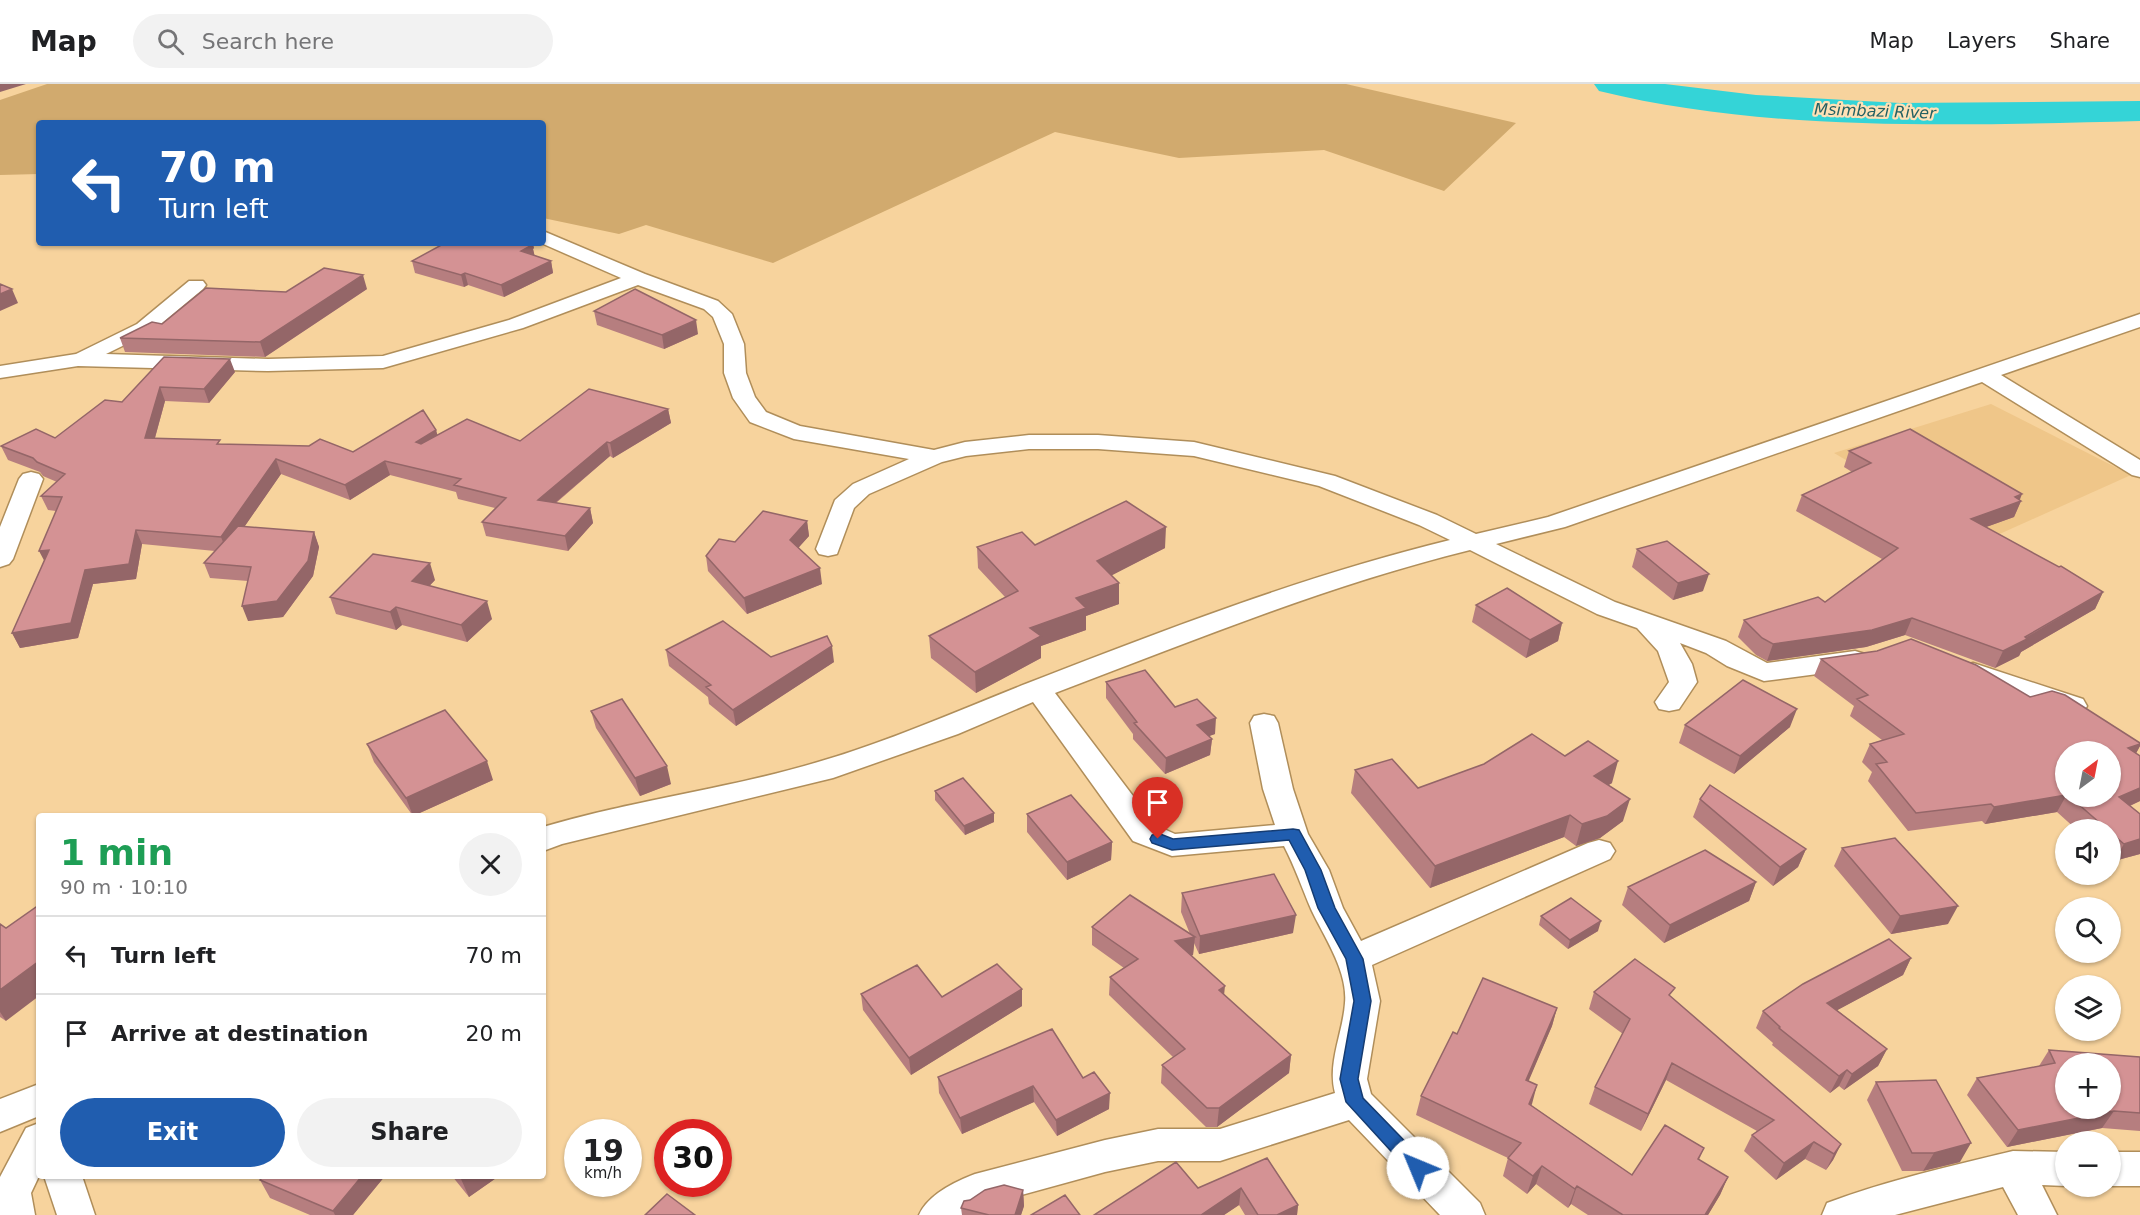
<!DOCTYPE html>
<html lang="en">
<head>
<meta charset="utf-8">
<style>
	:root { --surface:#fff; --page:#f2f2f2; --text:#202124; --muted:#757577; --line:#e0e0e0; --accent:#205daf }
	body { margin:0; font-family:"DejaVu Sans",sans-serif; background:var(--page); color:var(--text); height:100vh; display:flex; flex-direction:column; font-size:22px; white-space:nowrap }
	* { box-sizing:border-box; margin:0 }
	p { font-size:20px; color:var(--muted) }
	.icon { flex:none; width:33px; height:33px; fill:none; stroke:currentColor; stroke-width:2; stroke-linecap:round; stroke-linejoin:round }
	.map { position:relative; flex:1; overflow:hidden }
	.panel { position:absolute; left:36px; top:729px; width:510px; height:366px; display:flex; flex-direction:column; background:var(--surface); border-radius:6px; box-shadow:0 2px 4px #0004 }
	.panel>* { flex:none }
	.top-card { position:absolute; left:36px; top:36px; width:510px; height:126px; border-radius:6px; box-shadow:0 2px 4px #0004; background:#205daf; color:#fff; overflow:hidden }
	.needle { width:39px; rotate:32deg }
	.controls { position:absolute; left:2055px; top:657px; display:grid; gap:12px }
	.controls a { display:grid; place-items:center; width:66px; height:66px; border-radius:50%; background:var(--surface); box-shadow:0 2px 4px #0004; font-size:30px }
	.speed { position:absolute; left:564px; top:1035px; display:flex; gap:12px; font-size:30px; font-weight:700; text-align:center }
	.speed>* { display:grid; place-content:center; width:78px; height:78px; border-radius:50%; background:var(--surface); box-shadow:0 2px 4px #0004; line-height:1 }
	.speed small { font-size:15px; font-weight:400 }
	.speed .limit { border:9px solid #d22; background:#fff; color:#111 }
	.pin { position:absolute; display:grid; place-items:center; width:51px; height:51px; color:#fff; margin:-62px -26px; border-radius:50% 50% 50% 0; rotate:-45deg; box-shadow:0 0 6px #0007 }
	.pin .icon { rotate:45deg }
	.me { position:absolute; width:66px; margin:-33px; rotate:315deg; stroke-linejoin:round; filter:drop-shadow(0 0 4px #0008) }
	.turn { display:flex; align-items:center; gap:21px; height:126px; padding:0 24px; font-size:27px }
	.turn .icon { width:78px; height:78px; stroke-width:2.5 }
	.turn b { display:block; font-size:42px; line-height:51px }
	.round { display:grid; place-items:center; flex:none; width:63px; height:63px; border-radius:32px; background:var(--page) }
	.head { display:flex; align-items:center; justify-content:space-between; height:102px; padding:0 24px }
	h1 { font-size:36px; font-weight:700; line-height:45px; color:#1e9e55 }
	.cta { display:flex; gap:12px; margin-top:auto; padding:12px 24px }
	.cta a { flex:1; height:69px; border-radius:36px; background:var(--accent); color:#fff; font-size:24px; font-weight:700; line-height:69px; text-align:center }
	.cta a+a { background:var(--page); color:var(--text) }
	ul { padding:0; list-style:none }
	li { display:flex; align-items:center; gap:18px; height:78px; padding:0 24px; border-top:2px solid var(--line) }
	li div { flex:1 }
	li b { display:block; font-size:22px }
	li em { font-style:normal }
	header { display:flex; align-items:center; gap:36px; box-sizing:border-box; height:84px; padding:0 30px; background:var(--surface); border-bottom:2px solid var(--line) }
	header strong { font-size:28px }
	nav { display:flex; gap:33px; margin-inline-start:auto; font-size:21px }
	.search { width:420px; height:54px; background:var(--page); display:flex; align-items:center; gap:15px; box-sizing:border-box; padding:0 21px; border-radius:33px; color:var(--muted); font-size:22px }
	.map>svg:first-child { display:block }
	.built { fill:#efc689 }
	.green { fill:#d1aa6e }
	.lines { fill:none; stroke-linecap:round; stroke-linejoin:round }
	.river { fill:#34d4d7; fill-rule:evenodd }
	.street-casing { stroke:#b08e5a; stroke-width:3 }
	.street { fill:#fff; fill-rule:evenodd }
	.wall { fill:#b67e7f; fill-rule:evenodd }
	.shaded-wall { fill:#946668 }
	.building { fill:#d49294; stroke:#946668; stroke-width:1.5; fill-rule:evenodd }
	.route { fill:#205daf; stroke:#153c72; stroke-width:1.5 }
	.labels { text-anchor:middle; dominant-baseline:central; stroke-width:4.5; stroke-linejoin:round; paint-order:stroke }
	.far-water-label { font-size:16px; font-style:italic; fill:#246163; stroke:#ffe1b6 }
</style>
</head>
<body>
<header>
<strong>Map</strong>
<div class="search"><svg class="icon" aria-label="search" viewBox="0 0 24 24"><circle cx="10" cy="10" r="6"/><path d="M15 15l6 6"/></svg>Search here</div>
<nav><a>Map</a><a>Layers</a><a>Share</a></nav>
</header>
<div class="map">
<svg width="2140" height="1131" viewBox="0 0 2140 1131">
	<rect width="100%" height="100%" fill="#f7d39d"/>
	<!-- built -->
	<path class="built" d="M1991 320 2131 391 1984 457 1834 369Z"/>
	<!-- green -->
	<path class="green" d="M47 0H1346L1516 39 1444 107 1324 66 1179 74 1055 48 773 179 646 141 619 150 543 134V39H39V90L0 91V16Z"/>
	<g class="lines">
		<!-- river -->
		<path class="river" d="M1594 0H1665L1756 11 1900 19 2140 17V37C1966 41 1769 49 1599 7Z"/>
		<defs>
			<path id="street" d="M543 147 645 190 718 217 732 230 744 260 746 289 755 313 766 328 800 342 934 366 965 358 1029 351H1098L1194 358 1335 392 1437 431 1476 450 1548 433 2140 230V243L2001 291 2140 376V393L2132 391 1982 298 1565 443 1496 460 1615 518 1726 557 1767 579 1855 567 1865 570 1869 576 1865 582 1855 585 1764 597 1727 582 1706 569 1680 559 1692 580 1697 598 1679 625 1669 627 1659 625 1655 618 1669 598 1658 567 1637 544 1597 530 1470 466C1328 501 1192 557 1055 609L1155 741 1175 750 1275 741 1263 705 1250 639 1254 632 1264 630 1274 632 1278 639 1293 705 1308 750 1329 786 1343 824 1361 857 1588 759 1599 756 1610 759 1615 767 1610 775 1372 881 1380 917 1367 995 1371 1010 1480 1119 1485 1131H1440L1349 1036 1220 1077H1158L1105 1088 985 1121 970 1131H919C928 1111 954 1098 975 1090L1105 1056 1158 1045H1220L1335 1009C1327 979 1343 949 1345 919 1348 887 1324 853 1311 825 1302 804 1295 783 1284 762L1172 772 1133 757 1033 618 958 650 833 694 562 760 543 767V743C633 716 728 705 818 678 890 657 959 626 1028 599 1166 545 1307 491 1450 456L1419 441 1319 402 1194 372 1098 365H1029L966 372 942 378 869 410 854 424 837 470 828 472 819 470 816 465 835 416 853 400 909 375 794 355 750 338 733 314 724 289V260L713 233 704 225 638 201 523 244 383 284 268 287 78 282 0 294V282L76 270 137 240 189 197H203L206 201 203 205 151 248 106 270 268 275 383 272 509 236 621 194 541 159Z
				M31 388 39 390 43 395 13 475 9 480 0 483V443L19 395 23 390Z
				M1973 579 2083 615 2087 622 2083 629 2073 631 1963 594 1959 588 1963 582Z
				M39 1000V1032L0 1048V1015Z
				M39 1039V1092L31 1109 35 1131H0V1093L26 1044Z
				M2013 1067 2066 1068V1102L2042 1101 2057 1131H2018L2003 1103 1895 1131H1822L1827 1119C1888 1096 1951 1082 2013 1067Z
				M2110 1068H2140V1102H2110Z
				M44 1092H82L95 1131H57Z"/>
		</defs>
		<!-- street casing -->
		<use href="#street" class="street-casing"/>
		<!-- street -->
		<use href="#street" class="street"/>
	</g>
	<!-- wall -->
	<path class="wall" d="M534 164 533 165 534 171 551 177 553 189 504 213 468 201 464 203 415 189 412 177Z
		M367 205 265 273 125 268 120 254 162 240 286 208Z
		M594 227 698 250 664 265 597 241Z
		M164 273 235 288 209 319 165 317 155 354 222 360 353 368 436 346 437 352 520 357 668 325 671 339 613 374 610 372 556 419 590 424 593 439 568 467 486 452 482 438 495 424 458 415 456 408 390 391 350 416 281 390 244 443 314 448 319 463 313 492 283 533 248 537V497L210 494 204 479 215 467 142 460 136 495 93 500 78 554 20 564 12 549 44 477 56 427 48 426 41 412 57 398 43 392 40 388 8 376 1 362 55 354 122 318Z
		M1849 367 2021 417 2014 433 1986 443 2103 508 2095 525 2021 568 2019 572 1995 584 1905 551 1866 563 1767 577 1756 571 1738 553 1744 536 1825 518 1882 475 1796 427 1802 411 1852 388 1844 383Z
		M807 437 809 452 798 464 822 500 747 530 708 487 706 472 735 458Z
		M1035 461 1165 464 1111 491 1119 520 1086 532V546L1041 562V574L976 609 931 574 929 552 1005 513 978 484 977 463Z
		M1637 465 1703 507 1673 516 1632 483Z
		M435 496 429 502 492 535 467 558 402 541 396 546 336 530 330 513Z
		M1476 521 1562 539 1558 557 1526 574 1472 538Z
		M666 566 771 573 834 578 736 642 709 620 708 613 669 582Z
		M1821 575 2030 613 2140 659V662L2136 669 2140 672V717L2130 722 2140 770 2114 777 2110 774V746H2077L2057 728 1985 740 1982 737 1908 747 1868 697 1872 688 1862 678 1870 660 1882 656 1850 632 1854 622 1814 592ZM2066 668 2110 712H2066Z
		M1106 598 1175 623 1215 650 1208 652 1212 655 1210 671 1165 690 1133 655V650L1106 614Z
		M591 627 671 700 640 712 596 644Z
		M1685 641 1790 643 1734 690 1679 659Z
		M367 660 493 696 413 732 374 678Z
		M1565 672 1612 699 1608 701 1623 737 1600 754 1576 762 1564 753 1430 804 1351 709 1355 686 1418 704Z
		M935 707 994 729V738L965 751 935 716Z
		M1700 715 1806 765 1798 783 1773 802 1693 733Z
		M1027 730 1112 758 1111 776 1067 796 1027 748Z
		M1842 764 1948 840 1891 850 1834 782Z
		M1756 798 1749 817 1664 859 1622 821 1628 803Z
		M1182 809 1293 849 1199 870 1194 859 1193 871 1191 872 1224 911 1291 971 1289 989 1217 1043H1206L1161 999 1162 981 1173 973 1109 911 1110 893 1124 884 1092 861V843L1190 850 1181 828Z
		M1541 832 1598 847 1568 865 1539 841Z
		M0 840 6 937 0 933Z
		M1911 874 1903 891 1837 926 1887 965 1878 982 1844 1006 1839 1002 1830 1009 1772 961 1773 959 1756 944 1763 927Z
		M1022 905V922L911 991 863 926 861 910 942 913Z
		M1594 908 1671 913 1841 1060 1833 1076 1826 1086 1805 1075 1776 1096 1744 1067 1752 1051 1757 1047 1666 996 1641 1047 1589 1020 1595 1003 1623 950 1589 925Z
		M1557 924 1552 942 1528 997 1531 1021 1632 1091 1704 1064 1699 1076 1728 1093 1720 1111 1708 1131H1588L1571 1120 1568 1124 1536 1100 1527 1110 1503 1092 1508 1074 1416 1031 1421 1012 1457 950Z
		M2049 966 2140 973V1047L2102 1044 2007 1063 1967 1011 1977 994 2039 982Z
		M938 993 1083 994 1109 1025 1057 1052 1034 1018 962 1050 939 1009Z
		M1876 998 1960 1078 1923 1087H1902L1867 1016Z
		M1267 1074 1298 1121 1297 1131H1245L1239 1121 1224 1131H1094L1198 1104Z
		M264 1092H385L353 1131H310L270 1114 260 1096Z
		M452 1092H499L469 1113Z
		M1023 1106 1024 1122 1021 1131H962L961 1124 970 1116Z"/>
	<!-- shaded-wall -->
	<path class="shaded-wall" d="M0 0H26L0 8Z
		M521 159H533L534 164 533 165 535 173 524 179Z
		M551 177 553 189 504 213 501 201Z
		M465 189 468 201 464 203 461 191Z
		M363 191 367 205 265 273 260 258Z
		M12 205 18 219 0 227V210Z
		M696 236 698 250 664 265 662 251Z
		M230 275 235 288 209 319 204 305Z
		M160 303 165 317 151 368 145 354Z
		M668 325 671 339 613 374 610 359Z
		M436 346 440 360 420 372 416 358Z
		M607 358 610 372 542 430 538 416Z
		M276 375 281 390 227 468 221 453Z
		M385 377 390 391 350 416 345 401Z
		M2022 410 2019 418 2021 417 2014 433 1964 451 1971 435Z
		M590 424 593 439 568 467 565 452Z
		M807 437 809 452 792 471 790 456Z
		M1166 443 1165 464 1097 499V477Z
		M136 446 142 460 136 495 93 500 78 554 20 564 12 549 85 486Z
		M314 448 319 463 313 492 283 533 248 537 242 522Z
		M49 466 47 482 39 467Z
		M430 479 435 496 417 515 412 497Z
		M820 484 822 500 747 530 744 514Z
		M1709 490 1703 507 1673 516 1678 499Z
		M1119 499V520L1086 532V546L1041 562V574L976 609 975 588 1030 544 1076 514Z
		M2103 508 2095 525 2021 568 2019 572 1995 584 2003 567Z
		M487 517 492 535 467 558 461 541Z
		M396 523 402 541 396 546 390 528Z
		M1912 534 1905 551 1866 563 1767 577 1773 560Z
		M1562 539 1558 557 1526 574 1530 556Z
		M832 562 834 578 736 642 733 626Z
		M1797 625 1790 643 1734 690 1740 672Z
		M1216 634 1215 650 1196 657 1197 641Z
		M1212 655 1210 671 1165 690 1166 674Z
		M2140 660V662L2132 677 2128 664Z
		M487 677 493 696 413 732 406 714Z
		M1618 677 1612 699 1588 714 1594 692Z
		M667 682 671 700 640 712 635 694Z
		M2140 704V717L2109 731 2119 713Z
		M2066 711V712L2057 728 1985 740 1994 723Z
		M1630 715 1623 737 1600 754 1576 762 1582 740Z
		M994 729V738L965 751 964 742Z
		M1570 731 1564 753 1430 804 1435 782Z
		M2140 755V770L2114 777 2124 760Z
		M1112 758 1111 776 1067 796V778Z
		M1806 765 1798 783 1773 802 1780 783Z
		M1756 798 1749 817 1664 859 1670 841Z
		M1958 822 1948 840 1891 850 1900 832Z
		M1296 831 1293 849 1199 870 1200 852Z
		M1601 837 1598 847 1568 865 1570 856Z
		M1195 853 1193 871 1173 876 1175 857Z
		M1911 874 1903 891 1819 936 1827 919Z
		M39 877V912L6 937 0 928V906Z
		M1225 902 1223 921 1219 906Z
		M1022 905V922L911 991 909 974Z
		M1557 924 1552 942 1521 1015 1526 996Z
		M1887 965 1878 982 1844 1006 1852 990Z
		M1291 971 1289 989 1217 1043 1219 1024Z
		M1672 979 1666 996 1641 1047 1648 1030Z
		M1847 986 1839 1002 1830 1009 1839 992Z
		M1537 1001 1532 1020 1524 1038 1529 1020Z
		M1033 1002 1034 1018 962 1050 960 1034Z
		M1110 1009 1109 1025 1057 1052 1056 1036Z
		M2114 1027 2102 1044 2007 1063 2018 1046Z
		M1814 1058 1805 1075 1776 1096 1784 1079Z
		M1971 1059 1960 1078 1923 1087 1934 1069Z
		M1841 1060 1833 1076 1826 1086 1834 1070Z
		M1542 1082 1536 1100 1527 1110 1533 1092Z
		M362 1092H385L353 1131H335L333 1127Z
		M465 1092H499L469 1113 461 1095Z
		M1728 1093 1720 1111 1708 1131H1705Z
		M1577 1102 1571 1120 1568 1124 1575 1105Z
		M1241 1104 1239 1121 1224 1131H1201Z
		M1023 1106 1024 1122 1021 1131H1015Z
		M1298 1121 1297 1131H1277Z"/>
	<!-- building -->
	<path class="building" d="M445 159H525L532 161 521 167 551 177 501 201 465 189 461 191 412 177Z
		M324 184 363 191 260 258 120 254 152 238 162 240 206 204 286 208Z
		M0 200 12 205 0 210Z
		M635 205 696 236 662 251 594 227Z
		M164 273 230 275 204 305 160 303 145 354 220 356 217 360 309 362 320 355 353 368 423 326 436 346 416 358 421 360 467 335 520 357 589 305 668 325 610 359 607 358 538 416 590 424 565 452 482 438 506 414 454 401 461 395 385 377 345 401 276 375 221 453 136 446 129 480 85 486 71 539 12 549 49 466 39 467 62 413 41 412 65 390 37 378 33 374 1 362 36 345 55 354 105 316 122 318Z
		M1910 345 2022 410 2015 413 2021 417 1971 435 2059 483 2061 482 2103 508 2025 553 2027 555 2003 567 1912 534 1872 546 1773 560 1762 554 1744 536 1818 513 1825 518 1898 464 1802 411 1871 379 1849 367Z
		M1126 417 1166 443 1097 477 1119 499 1076 514 1086 524 1030 544 1041 552 975 588 929 552 1018 507 977 463 1022 448 1035 461Z
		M763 427 807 437 790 456 820 484 744 514 706 472 719 455 735 458Z
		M238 442 314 448 308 477 277 517 242 522 251 483 204 479Z
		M1667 457 1709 490 1678 499 1637 465Z
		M373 470 430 479 412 497 487 517 461 541 396 523 390 528 330 513Z
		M1507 504 1562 539 1530 556 1476 521Z
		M723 537 771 573 827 552 832 562 733 626 706 603 711 601 666 566Z
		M1911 555 1976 581 2030 613 2052 607 2065 611 2140 659V660L2128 664 2140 672V704L2119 713 2140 730V755L2124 760 2110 748V746H2108L2069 712H2110V668H2066V711L1994 723 1991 720 1916 729 1876 680 1887 678 1870 660 1904 650 1857 615 1868 611 1821 575 1877 567Z
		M1145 586 1175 623 1197 615 1216 634 1197 641 1212 655 1166 674 1134 639 1137 638 1106 598Z
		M1743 596 1797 625 1740 672 1685 641Z
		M622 615 667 682 635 694 591 627Z
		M445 626 487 677 406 714 367 660Z
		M1532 650 1565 672 1588 657 1618 677 1594 692 1630 715 1607 732 1582 740 1570 731 1435 782 1355 686 1392 675 1418 704 1484 680Z
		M963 694 994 729 964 742 935 707Z
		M1710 701 1806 765 1780 783 1700 715Z
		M1071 711 1112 758 1067 778 1027 730Z
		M1895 754 1958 822 1900 832 1842 764Z
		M1705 766 1756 798 1670 841 1628 803Z
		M1274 790 1296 831 1200 852 1182 809Z
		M1130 811 1195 853 1175 857 1225 902 1219 906 1291 971 1219 1024H1207L1162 981 1185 965 1110 893 1138 875 1092 843Z
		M1571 814 1601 837 1570 856 1541 832Z
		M39 821V877L0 906V840L6 844Z
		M1889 855 1911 874 1827 919 1887 965 1852 990 1847 986 1839 992 1779 944 1780 943 1763 927 1803 900Z
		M1635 875 1675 904 1669 911 1841 1060 1834 1070 1814 1058 1784 1079 1752 1051 1774 1036 1672 979 1648 1030 1595 1003 1630 935 1594 908Z
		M997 880 1022 905 909 974 861 910 917 881 942 913Z
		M1483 894 1557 924 1526 996 1537 1001 1529 1020 1632 1091 1665 1041 1704 1064 1698 1075 1728 1093 1705 1131H1623L1577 1102 1575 1105 1542 1082 1533 1092 1508 1074 1521 1059 1421 1012 1453 948 1457 950Z
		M1052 945 1083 994 1094 988 1110 1009 1056 1036 1033 1002 960 1034 938 993Z
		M2049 966 2140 973V1029L2114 1027 2018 1046 1977 994 2055 979ZM2066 980H2110V1024H2066Z
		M1936 996 1971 1059 1934 1069H1912L1876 998Z
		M1267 1074 1298 1121 1277 1131H1258L1241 1104 1201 1131H1094L1176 1078 1198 1104Z
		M264 1092H362L333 1127 260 1096Z
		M1004 1101 1023 1106 1015 1131H989L961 1124 964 1117 970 1116 985 1106Z
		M667 1110 695 1131H645Z
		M1065 1111 1080 1131H1031Z"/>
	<!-- route -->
	<path class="route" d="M1293 745 1299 746 1321 786 1335 824 1363 875 1371 917 1358 995 1363 1014 1425 1078 1428 1084 1425 1090 1418 1092 1412 1090 1346 1018 1340 995 1354 917 1346 875 1318 824 1305 786 1289 756 1172 766 1152 759 1150 755 1152 751 1158 749 1173 755Z"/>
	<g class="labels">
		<!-- far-water labels -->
		<g class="far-water-label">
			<text transform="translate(1875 27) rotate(2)">Msimbazi River</text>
		</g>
	</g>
</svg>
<div class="controls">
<a><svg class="needle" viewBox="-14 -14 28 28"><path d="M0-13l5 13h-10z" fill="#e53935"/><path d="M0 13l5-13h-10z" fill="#757577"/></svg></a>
<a><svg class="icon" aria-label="sound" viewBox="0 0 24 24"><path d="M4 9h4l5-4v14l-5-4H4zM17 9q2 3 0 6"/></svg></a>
<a><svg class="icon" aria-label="search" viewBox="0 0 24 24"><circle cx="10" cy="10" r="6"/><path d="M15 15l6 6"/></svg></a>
<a><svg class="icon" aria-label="layers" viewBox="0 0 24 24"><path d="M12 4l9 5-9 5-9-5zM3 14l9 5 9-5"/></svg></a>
<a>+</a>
<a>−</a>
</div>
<div class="speed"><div>19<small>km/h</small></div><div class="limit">30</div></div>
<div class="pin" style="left:1158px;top:755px;background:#d93025"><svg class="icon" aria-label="arrive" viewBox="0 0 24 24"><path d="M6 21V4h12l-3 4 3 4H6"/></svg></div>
<svg class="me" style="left:1418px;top:1084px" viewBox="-20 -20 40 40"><circle r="19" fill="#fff"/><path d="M0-13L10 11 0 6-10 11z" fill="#205daf"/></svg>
<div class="top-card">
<div class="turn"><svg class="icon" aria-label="left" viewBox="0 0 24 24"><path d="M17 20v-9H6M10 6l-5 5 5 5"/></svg><div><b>70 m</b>Turn left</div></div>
</div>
<section class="panel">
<div class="head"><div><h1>1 min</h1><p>90 m · 10:10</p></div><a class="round"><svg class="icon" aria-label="close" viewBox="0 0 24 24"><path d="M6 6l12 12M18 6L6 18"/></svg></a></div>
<ul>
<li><svg class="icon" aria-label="left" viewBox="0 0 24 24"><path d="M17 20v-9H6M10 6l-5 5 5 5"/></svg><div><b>Turn left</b></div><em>70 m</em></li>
<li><svg class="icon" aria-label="arrive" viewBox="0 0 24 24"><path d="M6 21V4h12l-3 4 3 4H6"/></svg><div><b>Arrive at destination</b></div><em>20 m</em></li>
</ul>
<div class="cta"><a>Exit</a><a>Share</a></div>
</section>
</div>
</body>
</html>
